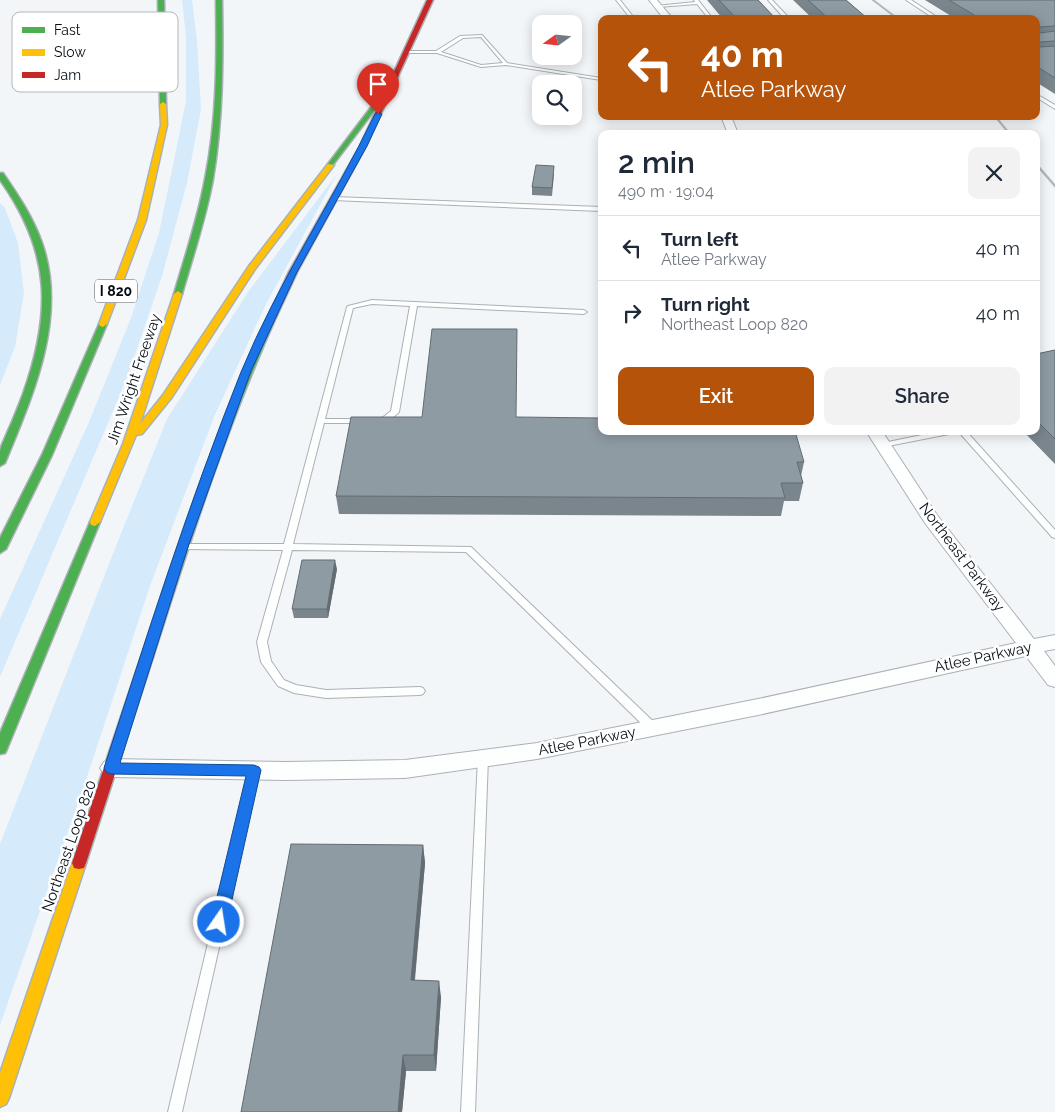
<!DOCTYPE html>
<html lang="en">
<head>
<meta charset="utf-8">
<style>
	:root { --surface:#fff; --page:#f2f2f3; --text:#1f2937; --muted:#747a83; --line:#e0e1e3; --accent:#b45309 }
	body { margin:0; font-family:Raleway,sans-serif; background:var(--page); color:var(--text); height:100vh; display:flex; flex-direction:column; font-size:19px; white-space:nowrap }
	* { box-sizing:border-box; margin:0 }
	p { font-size:16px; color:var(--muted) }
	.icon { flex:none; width:28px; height:28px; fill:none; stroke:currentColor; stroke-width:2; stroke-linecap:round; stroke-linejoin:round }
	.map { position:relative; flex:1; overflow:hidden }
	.sheet { position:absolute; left:598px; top:130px; width:442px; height:305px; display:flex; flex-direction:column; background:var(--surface); border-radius:10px; box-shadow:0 2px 12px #0003 }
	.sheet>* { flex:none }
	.guide { position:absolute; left:598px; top:15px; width:442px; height:105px; border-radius:10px; box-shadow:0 2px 12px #0003; background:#b45309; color:#fff; overflow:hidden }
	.needle { width:32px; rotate:255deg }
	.controls { position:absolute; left:532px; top:15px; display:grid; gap:10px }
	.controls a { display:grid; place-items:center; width:50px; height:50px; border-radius:10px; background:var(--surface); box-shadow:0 2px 12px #0003; font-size:25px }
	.pin { position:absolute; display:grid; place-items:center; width:42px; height:42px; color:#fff; margin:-51px -21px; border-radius:50% 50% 50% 0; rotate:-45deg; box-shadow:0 0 5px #0007 }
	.pin .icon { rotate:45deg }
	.me { position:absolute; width:55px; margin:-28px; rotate:13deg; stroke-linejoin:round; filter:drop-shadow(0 0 4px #0008) }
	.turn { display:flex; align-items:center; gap:18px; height:105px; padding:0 20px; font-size:22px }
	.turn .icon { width:65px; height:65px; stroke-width:2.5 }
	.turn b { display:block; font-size:35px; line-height:42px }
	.round { display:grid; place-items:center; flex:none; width:52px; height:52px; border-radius:10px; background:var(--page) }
	.overview { display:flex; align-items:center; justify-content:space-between; height:85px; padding:0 20px }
	h1 { font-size:30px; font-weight:600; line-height:38px }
	.cta { display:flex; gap:10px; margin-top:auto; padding:10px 20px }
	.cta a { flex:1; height:58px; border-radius:10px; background:var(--accent); color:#fff; font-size:20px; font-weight:600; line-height:58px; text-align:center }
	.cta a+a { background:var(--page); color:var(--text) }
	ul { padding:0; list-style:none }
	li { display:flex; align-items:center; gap:15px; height:65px; padding:0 20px; border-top:1px solid var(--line) }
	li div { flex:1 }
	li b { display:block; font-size:19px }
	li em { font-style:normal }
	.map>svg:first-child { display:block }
	.green { fill:#d5eafb }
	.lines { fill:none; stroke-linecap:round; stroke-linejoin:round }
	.lane-casing { stroke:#aab1b6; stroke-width:2 }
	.street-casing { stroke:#aab1b6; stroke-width:2 }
	.fast-casing { stroke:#aab1b6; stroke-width:3 }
	.slow-casing { stroke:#aab1b6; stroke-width:3 }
	.jam-casing { stroke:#aab1b6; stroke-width:3 }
	.lane { fill:#fdfefe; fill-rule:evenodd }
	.street { fill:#fdfefe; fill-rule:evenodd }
	.fast { fill:#4caf50; fill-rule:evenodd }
	.slow { fill:#ffc107; fill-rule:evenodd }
	.jam { fill:#c62828; fill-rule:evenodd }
	.rail-far1 { stroke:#b5b7b8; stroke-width:2 }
	.rail { stroke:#b5b7b8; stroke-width:2.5 }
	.wall { fill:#7a858c }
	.shaded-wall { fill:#636c72 }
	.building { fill:#8e9ba3; stroke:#636c72 }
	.route { fill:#1a73e8; stroke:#114b97 }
	.labels { text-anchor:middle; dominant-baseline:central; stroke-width:5; stroke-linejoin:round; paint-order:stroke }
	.shield { fill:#fff; stroke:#50565c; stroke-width:1 }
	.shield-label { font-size:14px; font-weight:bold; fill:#050e16 }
	.street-label { font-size:15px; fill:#050e16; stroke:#fff }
	.key { fill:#fff; stroke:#b4b7b9; stroke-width:1 }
	.key-label { font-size:14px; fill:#050e16 }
</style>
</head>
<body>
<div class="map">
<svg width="1055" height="1112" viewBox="0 0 1055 1112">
	<rect width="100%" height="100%" fill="#f3f6f9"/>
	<!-- green -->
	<path class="green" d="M182 0H192L197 41 201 109 187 183 162 276 127 378 0 677V619L89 422 131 318 159 233 186 101V37Z
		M337 174 265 306 214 417 150 586 87 777 0 1025V844L112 556 167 419 248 292Z
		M0 203 5 208 18 243 24 293 15 347 0 385Z"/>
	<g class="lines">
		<defs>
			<path id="lane" d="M616 0H620L635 19H631Z
				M694 0H698L713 19H709L697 4 658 7 656 6 695 2Z
				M768 0H772L790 19H785Z
				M906 0H911L940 19H935Z
				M482 35 507 63 601 78V80L506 65 481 67 437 53H407L405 52 407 51H436L460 36ZM481 37 503 63 481 65 441 52 463 38Z
				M1036 94 1055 105V109L1036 97Z
				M334 197 601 207V211L332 200 331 199Z
				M372 300 584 310 587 312 584 314 417 306 399 412C392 419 383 426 374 420L375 418H382L391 411 410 306 372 304 353 308 325 419H360L364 421 360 423H324L293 544 471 547 657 725 658 728 657 731 653 732 649 731 466 552 292 550 267 642 271 661 284 680 296 685 326 690 420 687 423 688 425 691 423 694 420 695 326 698 294 693 278 686 261 662 257 642 283 550 179 549 178 547 182 544H284L347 307 348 306Z
				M941 431H958L954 433 883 447 879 445 883 443Z
				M958 431H966L1055 530V538L1052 537Z
				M483 754 487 755 488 758 475 1112H461L478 758 479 755Z
				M254 766 258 767 259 770 182 1112H168L249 770 250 767Z"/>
			<path id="street" d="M649 0H657L673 19H664Z
				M721 116H731L738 134H728Z
				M866 431H882L937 515 1034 639 1055 635V649L1044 651 1055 666V687L1048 685 1026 656 758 715 537 759 405 778 286 780 111 777 104 774 100 768 104 762 111 759 286 762 405 760 537 743 758 699 1016 643 925 523Z"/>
			<path id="fast" d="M158 0H164L166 104 163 106 160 104Z
				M216 0H222C223 60 223 120 213 179 206 218 193 256 182 294L178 297 174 294C185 256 198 218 205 179 217 120 217 60 216 0Z
				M391 81 396 82 332 166H328V164Z
				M0 173H3C18 195 33 217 42 243 68 317 33 395 5 463L0 466C0 461 0 456 0 451 1 445 5 439 7 433 13 420 18 407 23 394 52 312 51 252 0 180Z
				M273 312 277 315C227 426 190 541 153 657L151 660H143L141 657C179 541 217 426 269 315Z
				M103 321 107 324 52 455 6 549 0 553V538L42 455 99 324Z
				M95 518 100 522 7 749 5 753 0 754V733L90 522Z"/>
			<path id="slow" d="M163 102 166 104 167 125 146 220 107 324 103 327 100 326 99 324 138 220 161 125 160 104Z
				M328 164 334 165 255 269 172 397 142 434 136 435 100 522 95 526 91 525 90 522 123 444 174 294 178 291 182 294 140 424 163 395 249 266Z
				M79 857 84 858 86 863 9 1098 6 1104 0 1107V1073L72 863 74 858Z"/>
			<path id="jam" d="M427 0H433L366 146 297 272 277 315 276 317H270L269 315 289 272 360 146Z
				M147 652 151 654 153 657 86 863 84 868 79 869 74 868 72 863 141 657 143 654Z"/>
		</defs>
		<!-- lane casing -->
		<use href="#lane" class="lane-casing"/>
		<!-- street casing -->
		<use href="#street" class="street-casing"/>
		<!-- fast casing -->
		<use href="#fast" class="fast-casing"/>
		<!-- slow casing -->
		<use href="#slow" class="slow-casing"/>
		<!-- jam casing -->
		<use href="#jam" class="jam-casing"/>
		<!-- lane -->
		<use href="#lane" class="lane"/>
		<!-- street -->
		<use href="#street" class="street"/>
		<!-- fast -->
		<use href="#fast" class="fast"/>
		<!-- slow -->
		<use href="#slow" class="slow"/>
		<!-- jam -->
		<use href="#jam" class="jam"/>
		<!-- rail-far1 -->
		<path class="rail-far1" d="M873 0 898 19
			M995 116 1008 132"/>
		<!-- rail -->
		<path class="rail" d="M1007 131 1010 134
			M1036 164 1055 186"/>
	</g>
	<!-- wall -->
	<path class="wall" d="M707 0H758L776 19H723Z
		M793 0H846L868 19H813Z
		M925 0H1055V94L1036 82V19H956Z
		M554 174 552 196 532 195V187Z
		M1055 350V464L1023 431H1036V354Z
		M422 417H516L804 462 801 476 803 483 799 501H784L781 516 339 514 336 496Z
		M337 569 328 618H294L292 609Z
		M423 845 425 863 415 980 441 997 436 1071H406L402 1112H241Z"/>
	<!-- shaded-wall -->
	<path class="shaded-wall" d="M335 560 337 569 328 618 327 609Z
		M423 845 425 863 413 997 411 980Z
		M439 981 441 997 436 1071 434 1055Z
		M403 1055 406 1071 402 1112H398Z"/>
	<!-- building -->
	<path class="building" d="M719 0H758L776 19H737Z
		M808 0H846L868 19H829Z
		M949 0H1055V26L1040 27 1038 31 1040 33 1055 31V41L1040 42 1038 44 1040 47 1055 46V78L1036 66V52H1037L1036 51V19H981Z
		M536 165 554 166 552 188 532 187Z
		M432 329H517L516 417 601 418V431H795L804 462H797L803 483H781L785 498 336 496 351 417H422Z
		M1055 350V439L1036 420V354Z
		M302 560H335L327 609H292Z
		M291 844 423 845 411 980 439 981 434 1055H403L398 1112H241Z"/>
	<!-- route -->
	<path class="route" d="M378 112 382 114 367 146 297 272 251 371 188 547 120 763 254 765 259 767 261 770 227 922 225 927 219 929 214 927 211 922 246 776 111 774 106 772 104 768C147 636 189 502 241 372 278 282 333 201 375 114Z"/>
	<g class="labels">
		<!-- shield labels -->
		<rect class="shield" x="95" y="279.5" width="42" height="23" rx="4"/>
		<g class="shield-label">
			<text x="116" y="291">I 820</text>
		</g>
		<!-- street labels -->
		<g class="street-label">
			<text transform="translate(134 379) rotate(-71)">Jim Wright Freeway</text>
			<text transform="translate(962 557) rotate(53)">Northeast Parkway</text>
			<text transform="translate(983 657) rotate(-12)">Atlee Parkway</text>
			<text transform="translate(587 741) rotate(-11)">Atlee Parkway</text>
			<text transform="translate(69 846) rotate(-71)">Northeast Loop 820</text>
		</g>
	</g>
	<!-- legend -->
	<rect x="12" y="12" width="166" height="80" rx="8" class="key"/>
	<rect x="22" y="27" width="23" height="6" fill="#4caf50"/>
	<rect x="22" y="49" width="23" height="7" fill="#ffc107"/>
	<rect x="22" y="72" width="23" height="6" fill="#c62828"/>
	<g class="key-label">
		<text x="54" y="35">Fast</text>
		<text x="54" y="57">Slow</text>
		<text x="54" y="80">Jam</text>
	</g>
</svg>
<div class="controls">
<a><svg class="needle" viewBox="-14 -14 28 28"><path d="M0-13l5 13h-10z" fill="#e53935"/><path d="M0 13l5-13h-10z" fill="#747a83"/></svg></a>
<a><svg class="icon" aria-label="search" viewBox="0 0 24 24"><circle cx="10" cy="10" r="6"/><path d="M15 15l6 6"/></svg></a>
</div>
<div class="pin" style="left:378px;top:114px;background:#d93025"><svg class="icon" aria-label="arrive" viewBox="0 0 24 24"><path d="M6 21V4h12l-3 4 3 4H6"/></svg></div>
<svg class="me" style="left:219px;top:922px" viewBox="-20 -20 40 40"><circle r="17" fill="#1a73e8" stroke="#fff" stroke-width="3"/><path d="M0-11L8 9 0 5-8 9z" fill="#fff"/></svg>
<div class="guide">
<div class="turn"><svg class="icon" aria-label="left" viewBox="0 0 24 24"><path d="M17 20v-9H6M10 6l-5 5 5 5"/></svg><div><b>40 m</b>Atlee Parkway</div></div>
</div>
<section class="sheet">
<div class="overview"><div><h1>2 min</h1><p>490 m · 19:04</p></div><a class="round"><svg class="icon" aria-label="close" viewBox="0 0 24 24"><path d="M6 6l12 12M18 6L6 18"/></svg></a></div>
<ul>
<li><svg class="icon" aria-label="left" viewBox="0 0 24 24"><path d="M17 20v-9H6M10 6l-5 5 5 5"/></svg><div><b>Turn left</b><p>Atlee Parkway</p></div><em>40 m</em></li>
<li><svg class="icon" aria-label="right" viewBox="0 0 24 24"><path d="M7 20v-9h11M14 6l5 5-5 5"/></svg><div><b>Turn right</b><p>Northeast Loop 820</p></div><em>40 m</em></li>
</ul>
<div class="cta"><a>Exit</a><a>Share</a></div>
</section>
</div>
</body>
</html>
